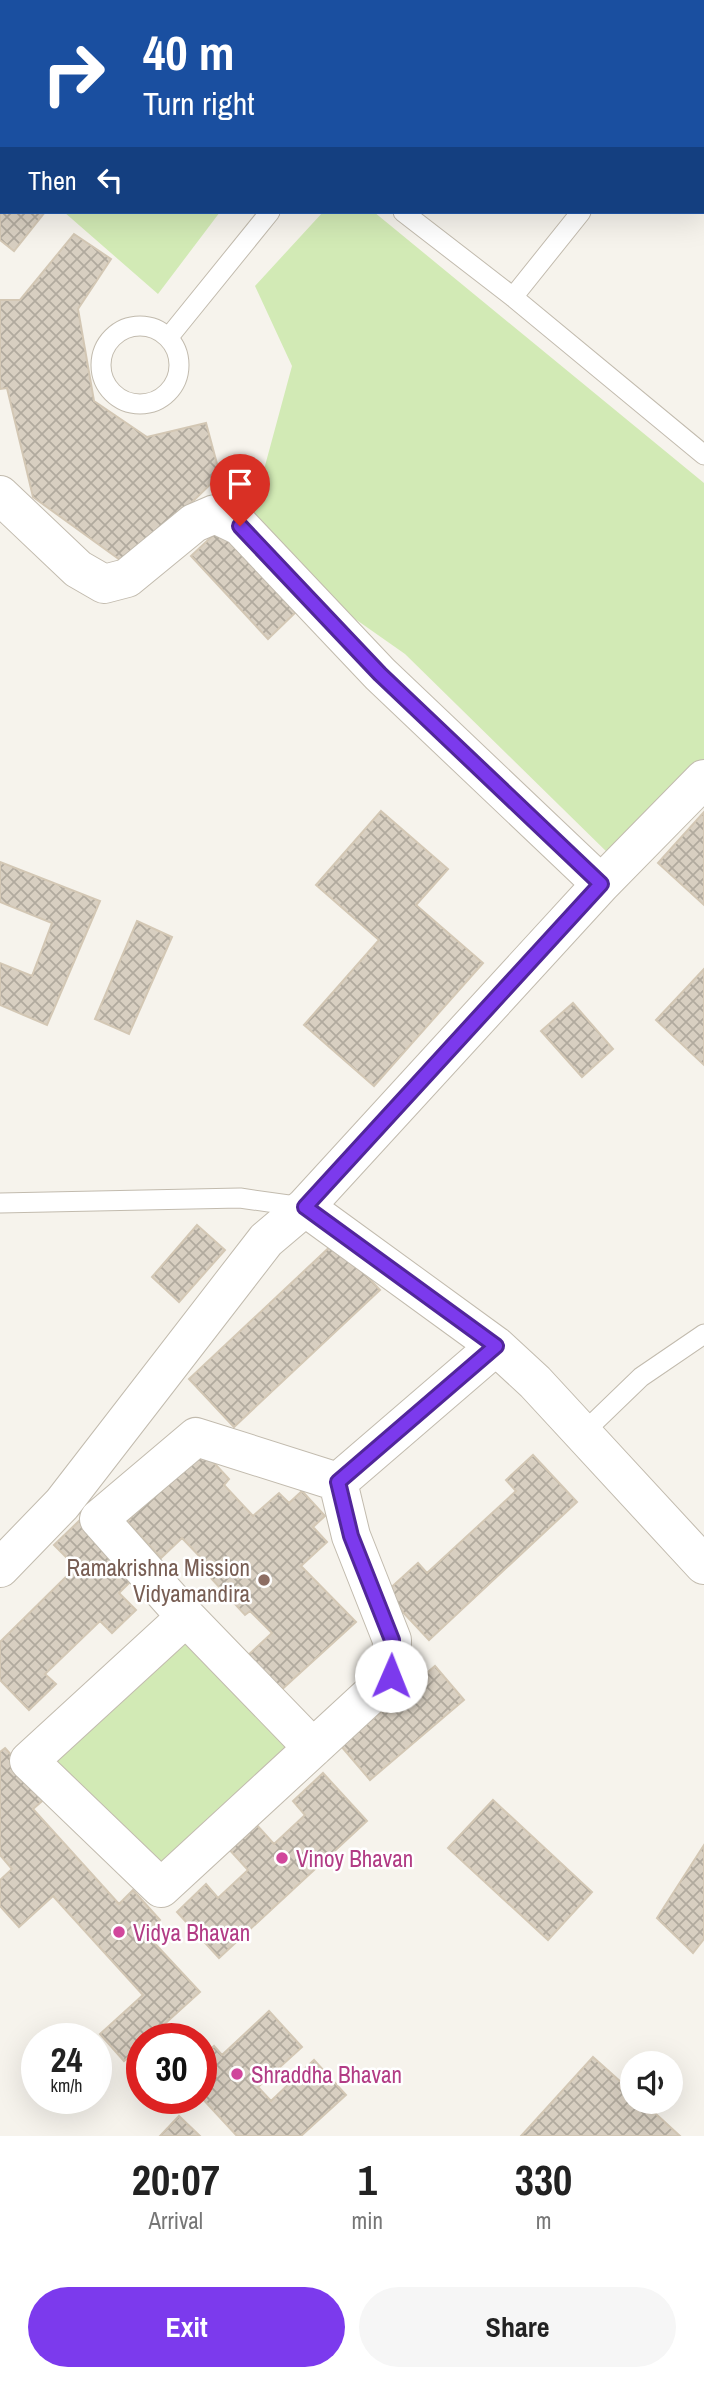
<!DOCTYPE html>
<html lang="en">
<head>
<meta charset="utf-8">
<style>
	:root { --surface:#fff; --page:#f6f6f6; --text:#222; --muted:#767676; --accent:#7c3aed }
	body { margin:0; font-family:"Archivo Narrow",sans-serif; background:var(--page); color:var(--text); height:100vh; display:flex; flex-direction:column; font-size:26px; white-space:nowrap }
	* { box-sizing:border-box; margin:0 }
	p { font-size:23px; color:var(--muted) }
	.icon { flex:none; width:38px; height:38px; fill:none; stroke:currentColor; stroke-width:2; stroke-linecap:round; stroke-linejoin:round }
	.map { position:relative; height:2136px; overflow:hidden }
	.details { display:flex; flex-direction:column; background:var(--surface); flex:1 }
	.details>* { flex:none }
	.top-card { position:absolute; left:0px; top:0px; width:705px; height:214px; box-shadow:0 7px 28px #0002; background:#1a4fa0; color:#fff; overflow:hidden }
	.tools { position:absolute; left:620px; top:2051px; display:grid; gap:14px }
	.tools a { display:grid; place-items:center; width:63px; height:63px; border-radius:50%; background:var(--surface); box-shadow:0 7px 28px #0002; font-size:35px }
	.speed { position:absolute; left:21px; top:2023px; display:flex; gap:14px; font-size:35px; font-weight:700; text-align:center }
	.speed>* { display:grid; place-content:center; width:91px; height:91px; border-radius:50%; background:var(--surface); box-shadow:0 7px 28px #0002; line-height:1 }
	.speed small { font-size:18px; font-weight:400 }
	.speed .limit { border:10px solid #d22; background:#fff; color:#111 }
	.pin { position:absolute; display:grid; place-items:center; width:60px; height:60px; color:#fff; margin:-72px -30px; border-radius:50% 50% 50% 0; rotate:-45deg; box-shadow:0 0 7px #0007 }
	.pin .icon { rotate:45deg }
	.me { position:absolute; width:77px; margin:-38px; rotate:1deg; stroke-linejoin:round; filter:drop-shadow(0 0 5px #0008) }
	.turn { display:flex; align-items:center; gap:24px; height:147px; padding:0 28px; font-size:32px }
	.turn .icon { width:91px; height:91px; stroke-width:2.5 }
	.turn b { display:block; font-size:49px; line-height:60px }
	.then { display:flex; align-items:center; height:66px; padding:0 28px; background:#0003; gap:14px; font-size:26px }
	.eta { display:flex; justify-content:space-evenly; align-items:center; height:119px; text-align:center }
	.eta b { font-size:42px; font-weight:800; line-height:49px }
	.primary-button { display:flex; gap:14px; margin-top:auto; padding:14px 28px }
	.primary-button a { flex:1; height:80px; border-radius:42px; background:var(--accent); color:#fff; font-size:28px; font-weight:800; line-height:80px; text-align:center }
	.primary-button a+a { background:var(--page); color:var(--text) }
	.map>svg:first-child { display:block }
	.pitch { fill:#d2eab5 }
	.building { fill:url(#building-cross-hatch); stroke:#d3c7b4; stroke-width:2 }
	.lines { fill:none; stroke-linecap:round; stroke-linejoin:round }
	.service-casing { stroke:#c2bbae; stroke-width:21 }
	.minor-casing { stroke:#c2bbae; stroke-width:40 }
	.service { stroke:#fff; stroke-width:19 }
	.minor { stroke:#fff; stroke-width:38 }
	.route-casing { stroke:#51269a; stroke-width:18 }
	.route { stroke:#7c3aed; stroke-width:12 }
	.education-dot { fill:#8d6e63; stroke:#fff; stroke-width:2.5 }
	.hotel-dot { fill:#d1479c; stroke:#fff; stroke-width:2.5 }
	.labels { text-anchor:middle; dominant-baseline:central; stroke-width:5; stroke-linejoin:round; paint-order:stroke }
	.education-label { font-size:23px; fill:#785e54; stroke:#fff; text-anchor:end }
	.hotel-label { font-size:23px; fill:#b23c85; stroke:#fff; text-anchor:start }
</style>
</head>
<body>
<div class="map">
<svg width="704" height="2136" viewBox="0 0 704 2136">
	<defs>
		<pattern id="building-cross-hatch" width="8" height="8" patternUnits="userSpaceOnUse" patternTransform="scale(1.75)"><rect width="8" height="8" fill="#d8cfc1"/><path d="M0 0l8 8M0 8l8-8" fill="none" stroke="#b1aa9e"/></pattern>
	</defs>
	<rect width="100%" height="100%" fill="#f6f3ec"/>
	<!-- pitch -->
	<path class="pitch" d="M0 0 105 2H2V157Z
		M64 212H220L158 294Z
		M323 212H374L704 483V759L612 857 405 654 321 595 252 514 292 366 255 286Z
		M185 1631 299 1749 163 1868 47 1761Z"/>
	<!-- building -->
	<path class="building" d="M115 0H364L366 2H117Z
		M0 166 2 212H45L14 251 0 240Z
		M74 234 111 259 78 309 94 401 147 437 206 423 220 475 127 565 33 497 7 388 0 389V300H20Z
		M222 527 299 609 268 639 191 556Z
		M381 811 448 869 416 905 483 963 374 1086 304 1025 379 940 316 885Z
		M704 812V905L658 863Z
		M0 862 100 901 47 1025 0 1005V963L32 976 52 923 0 902Z
		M137 921 172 937 129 1034 95 1019Z
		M704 969V1065L656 1020Z
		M573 1003 613 1049 582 1077 541 1031Z
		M197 1225 225 1250 179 1302 152 1277Z
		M335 1242 380 1290 234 1427 189 1379Z
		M203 1451 229 1479 224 1485 253 1516 279 1493 289 1503 302 1491 325 1516 313 1527 327 1542 301 1566 356 1622 279 1692 246 1657 272 1633 250 1611 245 1615 198 1564 203 1560 182 1538 161 1558 127 1521Z
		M533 1455 577 1502 429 1640 385 1593 418 1563 427 1573 516 1491 506 1480Z
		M80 1520 136 1576 119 1593 136 1610 112 1633 100 1621 45 1674 56 1684 29 1710 0 1680V1642L76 1567 54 1545Z
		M435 1666 464 1700 370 1780 341 1746Z
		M5 1748 48 1796 33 1809 119 1904 133 1890 160 1920 146 1934 200 1992 148 2039H142V2045L124 2061 100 2034 143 1995 53 1896 19 1927 0 1906V1880L12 1869 0 1855V1752Z
		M323 1773 367 1821 219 1958 177 1912 206 1884 218 1898 248 1870 227 1847 254 1822 274 1844 305 1815 293 1801Z
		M493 1800 592 1892 548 1940 448 1848Z
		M704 1845V1939L693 1953 657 1918Z
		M269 2011 302 2047 258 2087 271 2101 314 2060 346 2095 301 2136H237L201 2097V2058L214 2046 222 2055Z
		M593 2057 632 2092V2102H643L680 2136H521Z
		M179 2116 200 2136H160Z"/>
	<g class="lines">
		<defs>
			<path id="service" d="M394 0 396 2
				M545 0 547 2
				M437 2 439 0
				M403 212 513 297 704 455
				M513 297 581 212
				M101 365a39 39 0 1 1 78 0a39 39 0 1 1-78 0Z
				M168 338 270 212
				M0 1203 240 1198 303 1207
				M583 1433 641 1377 704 1334"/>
			<path id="minor" d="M0 495 78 569 104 584 127 578 194 523 215 514 240 526 380 674 601 884
				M305 1207 496 1346 535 1382 704 1565
				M0 1568 62 1504 266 1240 305 1207 601 884 704 779
				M186 1617 99 1519 196 1437 338 1482
				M313 1748 186 1617 29 1761 161 1888 391 1676 392 1640 351 1536 338 1482 496 1346"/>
		</defs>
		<!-- service casing -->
		<use href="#service" class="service-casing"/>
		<!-- minor casing -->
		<use href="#minor" class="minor-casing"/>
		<!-- service -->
		<use href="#service" class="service"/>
		<!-- minor -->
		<use href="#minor" class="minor"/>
	</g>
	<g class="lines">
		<defs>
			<path id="route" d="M240 526 380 674 601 884 305 1207 496 1346 338 1482 351 1536 392 1640 391 1676"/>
		</defs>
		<!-- route casing -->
		<use href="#route" class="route-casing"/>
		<!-- route -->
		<use href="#route" class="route"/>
	</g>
	<!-- markers -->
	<circle class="education-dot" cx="264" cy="1580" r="7"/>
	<g class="hotel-dot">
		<circle cx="282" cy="1858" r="7"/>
		<circle cx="119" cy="1932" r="7"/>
		<circle cx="237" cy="2074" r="7"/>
	</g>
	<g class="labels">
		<!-- education labels -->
		<g class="education-label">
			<text x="250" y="1567">Ramakrishna Mission<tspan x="250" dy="26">Vidyamandira</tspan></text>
		</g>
		<!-- hotel labels -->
		<g class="hotel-label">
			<text x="296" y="1858">Vinoy Bhavan</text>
			<text x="133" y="1932">Vidya Bhavan</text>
			<text x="251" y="2074">Shraddha Bhavan</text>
		</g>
	</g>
</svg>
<div class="tools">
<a><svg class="icon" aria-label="sound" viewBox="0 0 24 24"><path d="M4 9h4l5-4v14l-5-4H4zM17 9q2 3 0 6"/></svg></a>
</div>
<div class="speed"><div>24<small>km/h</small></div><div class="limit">30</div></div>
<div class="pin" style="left:240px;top:526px;background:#d93025"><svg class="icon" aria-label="arrive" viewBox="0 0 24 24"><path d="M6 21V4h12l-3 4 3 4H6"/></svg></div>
<svg class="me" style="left:391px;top:1676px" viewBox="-20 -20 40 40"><circle r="19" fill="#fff"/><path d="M0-13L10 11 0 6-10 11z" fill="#7c3aed"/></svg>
<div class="top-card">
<div class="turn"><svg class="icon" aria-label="right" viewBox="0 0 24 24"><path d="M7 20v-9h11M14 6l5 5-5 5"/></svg><div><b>40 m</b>Turn right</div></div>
<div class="then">Then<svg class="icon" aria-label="left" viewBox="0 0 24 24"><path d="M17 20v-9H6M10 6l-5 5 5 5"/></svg></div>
</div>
</div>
<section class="details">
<div class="eta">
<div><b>20:07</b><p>Arrival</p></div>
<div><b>1</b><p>min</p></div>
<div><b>330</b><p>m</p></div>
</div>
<div class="primary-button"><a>Exit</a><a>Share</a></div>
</section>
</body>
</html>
